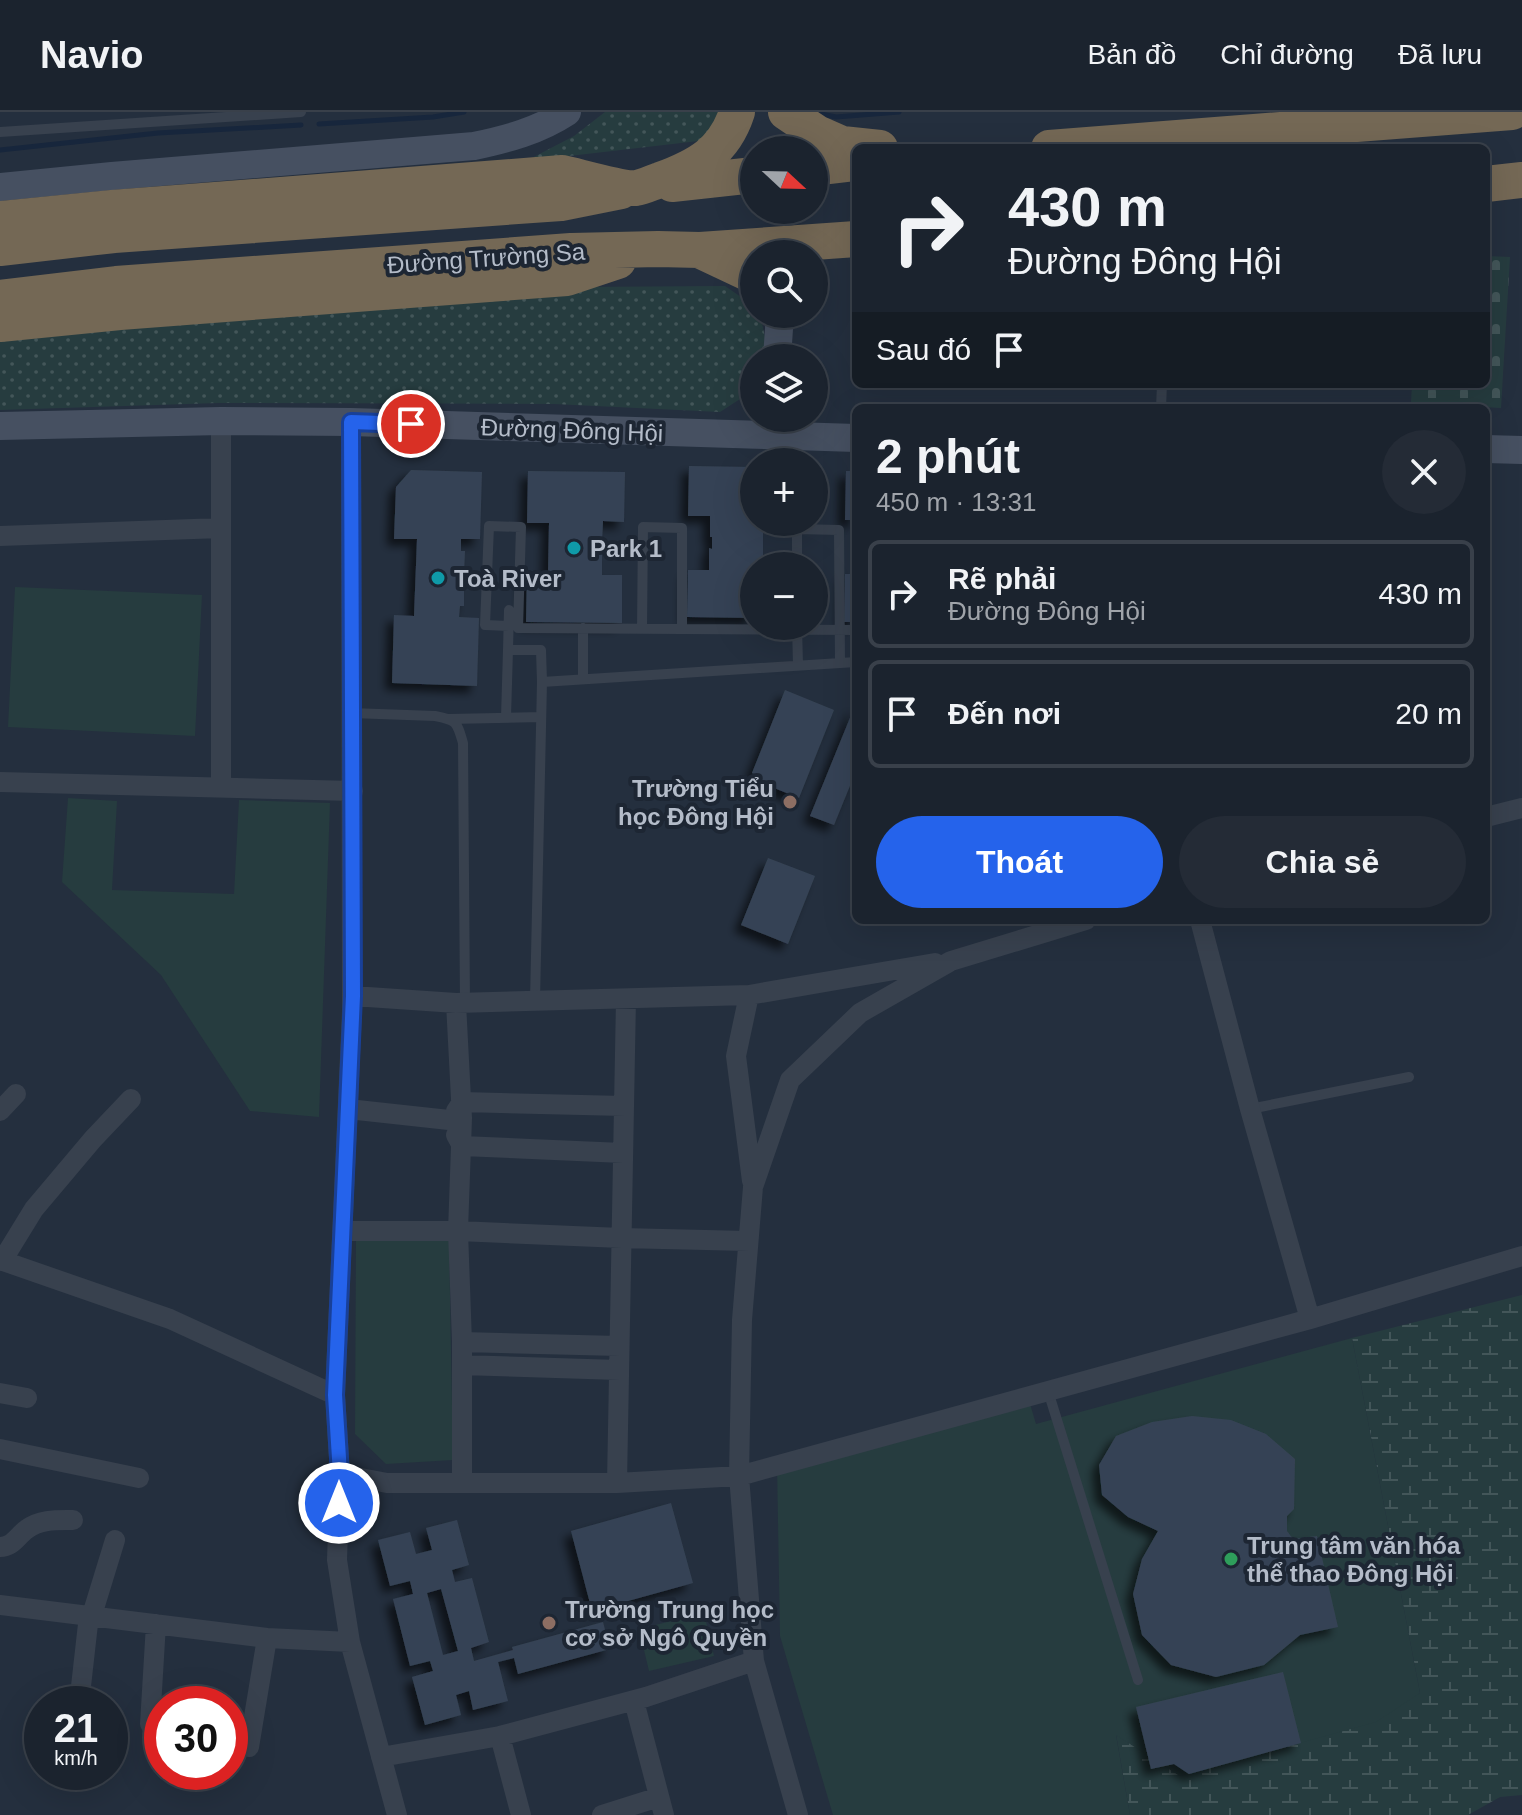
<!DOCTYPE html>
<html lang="vi">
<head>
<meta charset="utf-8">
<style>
	:root { --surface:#1b232e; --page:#242b36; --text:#f1f3f6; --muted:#a0a4aa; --line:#39404a; --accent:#2563eb }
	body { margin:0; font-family:Arial,sans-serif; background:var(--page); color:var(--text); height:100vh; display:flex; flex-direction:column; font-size:30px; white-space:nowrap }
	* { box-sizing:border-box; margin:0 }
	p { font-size:26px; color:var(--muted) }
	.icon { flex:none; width:44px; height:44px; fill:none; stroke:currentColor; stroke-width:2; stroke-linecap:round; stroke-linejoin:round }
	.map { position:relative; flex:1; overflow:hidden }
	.details { position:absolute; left:852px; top:292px; width:638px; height:520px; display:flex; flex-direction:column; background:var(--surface); border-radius:12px; box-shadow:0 8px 32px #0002,0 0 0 2px var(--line) }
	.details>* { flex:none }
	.guide { position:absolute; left:852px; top:32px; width:638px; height:244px; border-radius:12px; box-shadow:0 8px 32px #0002,0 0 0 2px var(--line); background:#1b232e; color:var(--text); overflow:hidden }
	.needle { width:52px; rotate:112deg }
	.tools { position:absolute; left:740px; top:24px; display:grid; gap:16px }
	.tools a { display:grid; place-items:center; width:88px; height:88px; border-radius:50%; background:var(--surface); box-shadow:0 8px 32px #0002,0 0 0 2px var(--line); font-size:40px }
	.speed { position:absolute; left:24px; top:1574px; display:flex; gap:16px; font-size:40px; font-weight:700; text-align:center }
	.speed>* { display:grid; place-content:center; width:104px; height:104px; border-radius:50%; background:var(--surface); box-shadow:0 8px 32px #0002,0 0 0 2px var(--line); line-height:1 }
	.speed small { font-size:20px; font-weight:400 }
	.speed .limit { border:12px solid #d22; background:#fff; color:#111 }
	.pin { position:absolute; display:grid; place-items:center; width:68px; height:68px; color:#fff; margin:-34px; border:4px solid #fff; border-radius:50%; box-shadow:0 2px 8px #0007 }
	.me { position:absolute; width:88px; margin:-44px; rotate:0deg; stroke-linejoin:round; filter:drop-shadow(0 0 6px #0008) }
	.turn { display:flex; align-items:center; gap:28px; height:168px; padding:0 24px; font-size:36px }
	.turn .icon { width:104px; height:104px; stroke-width:2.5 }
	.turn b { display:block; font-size:56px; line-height:68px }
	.then { display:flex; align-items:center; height:76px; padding:0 24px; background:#0003; gap:16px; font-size:30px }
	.round { display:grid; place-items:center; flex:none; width:84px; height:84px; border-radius:42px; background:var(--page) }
	.summary { display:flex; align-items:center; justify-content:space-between; height:136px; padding:0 24px }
	h1 { font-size:48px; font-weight:600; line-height:60px }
	.button { display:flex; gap:16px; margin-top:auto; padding:16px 24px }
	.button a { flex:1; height:92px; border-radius:48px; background:var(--accent); color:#fff; font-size:32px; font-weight:600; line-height:92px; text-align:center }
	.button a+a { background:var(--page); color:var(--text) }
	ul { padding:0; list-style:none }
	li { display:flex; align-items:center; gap:24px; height:108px; margin:0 16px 12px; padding:0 8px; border:4px solid var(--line); border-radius:12px }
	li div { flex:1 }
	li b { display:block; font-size:30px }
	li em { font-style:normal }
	header { display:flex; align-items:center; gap:48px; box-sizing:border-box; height:112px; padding:0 40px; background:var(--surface); border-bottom:2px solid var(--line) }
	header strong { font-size:38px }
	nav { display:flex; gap:44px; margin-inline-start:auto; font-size:28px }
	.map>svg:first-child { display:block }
	.grass { fill:url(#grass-dots) }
	.wetland { fill:url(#wetland-marsh) }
	.cemetery { fill:url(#cemetery-stones) }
	.green { fill:#263c3f }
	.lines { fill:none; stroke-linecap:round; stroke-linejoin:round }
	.stream { stroke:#17263c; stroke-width:5 }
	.building { fill:#364354; fill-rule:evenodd; filter:url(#shadow) }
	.lane { stroke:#38414e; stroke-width:10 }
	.street { stroke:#38414e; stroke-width:20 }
	.secondary { stroke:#465061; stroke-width:28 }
	.highway { stroke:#746855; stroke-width:36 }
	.route-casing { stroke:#184099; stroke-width:20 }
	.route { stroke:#2563eb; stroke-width:14 }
	.culture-dot { fill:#0f9aa8; stroke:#1d2633; stroke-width:3 }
	.education-dot { fill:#8d6e63; stroke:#1d2633; stroke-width:3 }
	.leisure-dot { fill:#2e9e5b; stroke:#1d2633; stroke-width:3 }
	.labels { text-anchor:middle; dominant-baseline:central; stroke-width:8; stroke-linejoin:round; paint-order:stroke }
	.street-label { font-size:24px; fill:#b4bcc9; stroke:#1d2633 }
	.poi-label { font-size:24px; font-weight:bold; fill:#b4bcc9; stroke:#1d2633; text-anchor:start }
</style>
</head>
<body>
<header>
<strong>Navio</strong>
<nav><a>Bản đồ</a><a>Chỉ đường</a><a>Đã lưu</a></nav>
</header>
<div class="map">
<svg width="1522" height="1703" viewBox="0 0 1522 1703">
	<defs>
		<pattern id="grass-dots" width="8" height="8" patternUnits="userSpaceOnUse" patternTransform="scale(2)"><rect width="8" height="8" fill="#263c3f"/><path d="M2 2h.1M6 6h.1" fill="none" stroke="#435659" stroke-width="1.8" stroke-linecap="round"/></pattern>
		<pattern id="wetland-marsh" width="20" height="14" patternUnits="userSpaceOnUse" patternTransform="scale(2)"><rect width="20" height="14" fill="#263c3f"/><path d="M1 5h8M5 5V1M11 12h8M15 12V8" fill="none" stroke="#435659"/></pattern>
		<pattern id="cemetery-stones" width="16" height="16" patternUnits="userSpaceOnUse" patternTransform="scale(2)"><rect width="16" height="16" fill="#263c3f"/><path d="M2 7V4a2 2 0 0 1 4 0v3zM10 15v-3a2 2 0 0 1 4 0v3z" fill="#435659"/></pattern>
		<filter id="shadow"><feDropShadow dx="-7" dy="7" stdDeviation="4" flood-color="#0009"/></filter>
	</defs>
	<rect width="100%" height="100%" fill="#242f3e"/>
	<!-- grass -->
	<path class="grass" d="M605 0H726L707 28 526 49 574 24Z
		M725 174 754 194V202H760L768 239 766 246H754V278L720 300 554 292 218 291 0 298V228L579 175Z"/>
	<!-- wetland -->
	<path class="wetland" d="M1522 1183V1683L1500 1685 1468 1703H1130L1116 1622 1180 1664 1420 1581 1352 1226Z"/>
	<!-- cemetery -->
	<path class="cemetery" d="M1486 144 1510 145 1501 296 1411 291 1412 272H1486Z"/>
	<!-- green -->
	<path class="green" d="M15 475 202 483 195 624 8 615Z
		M68 686 117 689 112 778 234 782 239 688 330 691 319 1005 250 999 161 863 62 770Z
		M356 1127 449 1128 453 1348 386 1352 355 1322Z
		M1352 1226 1420 1581 1376 1610 1180 1664 1116 1623 1130 1703H833L780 1524 777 1353 1028 1285 1036 1312Z
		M704 1501 714 1544 649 1559 639 1517Z"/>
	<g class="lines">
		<!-- stream -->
		<path class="stream" d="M816 1 836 5 899 0
			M319 12 433 5 464 0
			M0 38 158 21 301 13"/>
	</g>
	<!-- building -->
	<path class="building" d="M689 354 754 355V410H763V454H754V506L687 505 688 458H709V436L712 437V425H710V404H688Z
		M411 358 482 360 480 427H461V439H465L464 462H460V470H464V494H460L459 505 479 506 477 574 392 571 394 503 414 504 417 427H394L396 375Z
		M528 359 625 360 624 410 603 409 602 430H599V442H602V463H622V511L526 510 527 460H548L549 411H527Z
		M846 359H856V408H845Z
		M845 462H856V510H844Z
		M785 578 834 598 799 686 754 668 756 663 752 661Z
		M856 591V659L834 713 810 704Z
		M768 746 815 764 788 832 741 813Z
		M1192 1304 1231 1308 1266 1322 1295 1347 1294 1397 1287 1404V1419L1293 1427 1317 1424 1338 1515 1300 1523 1264 1553 1216 1565 1171 1553 1142 1523 1133 1482 1142 1447 1158 1419 1128 1405 1102 1383 1099 1353 1116 1324 1152 1310Z
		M671 1391 693 1471 592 1499 571 1419Z
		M457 1408 469 1453 452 1458 455 1470 472 1466 489 1530 471 1536 474 1549 513 1538 512 1535 603 1510 610 1537 518 1562 514 1546 498 1550 508 1589 473 1598 469 1579 456 1583 461 1603 425 1613 412 1565 433 1559 430 1549 410 1554 393 1487 413 1482 410 1469 390 1474 378 1428 410 1420 416 1442 432 1438 426 1416ZM441 1477 458 1539 443 1543 427 1481Z
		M1283 1560 1301 1631 1189 1662 1174 1652 1151 1657 1136 1595Z"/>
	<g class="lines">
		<!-- lane -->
		<path class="lane" d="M0 20 301 0
			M1161 296 1162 272
			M797 454V417L839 418 840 551
			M509 498 508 538H541L542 570
			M509 514 485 513 489 414 521 415 518 516 856 518
			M797 514 798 553
			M642 517 643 415 682 416V517
			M583 567V516
			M351 601 435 604C457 608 457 610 463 631L465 891
			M506 605 508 538
			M449 607 541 605
			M535 889 542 570 856 550
			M1250 997 1409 965
			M1048 1279 1138 1568"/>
		<!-- street -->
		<path class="street" d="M221 309V675
			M351 310 352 899 335 1283 340 1362 337 1448 350 1530 397 1703
			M0 424 221 416
			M0 670 353 679
			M1486 705 1522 696
			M1200 808 1250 997 1310 1207
			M353 884 456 891 749 883
			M456 891 462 1006 458 1119 462 1230V1371
			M348 997 449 1008
			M0 999 16 982
			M456 999 462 990 624 994
			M456 1023 462 1034 623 1041
			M752 1069 736 944 749 883 935 851
			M342 1119H458L621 1126 748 1129
			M0 1148 170 1207 335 1283
			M2 1149 34 1097 93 1027 131 987
			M462 1230 619 1234
			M462 1253 619 1258
			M0 1281 27 1286
			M0 1337 139 1366
			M340 1362 387 1371H617L739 1364 1310 1207 1522 1144
			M617 1371 626 887
			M0 1435C13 1435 17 1424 27 1417 40 1407 57 1408 73 1408
			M0 1493 267 1526 350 1530
			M92 1503 115 1428
			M634 1589 664 1703
			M79 1592 89 1503
			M150 1612 156 1512
			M500 1624 521 1703
			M249 1635 267 1526
			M381 1645 500 1624 646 1585 754 1549
			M602 1703 659 1685
			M798 1703 754 1549 739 1364 742 1208 753 1075 790 968 860 901 951 849 1086 808"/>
		<!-- secondary -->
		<path class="secondary" d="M0 75 112 64 474 34C507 27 538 19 567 0
			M777 246 780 202
			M0 314 221 309 351 310 856 326
			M1486 337 1522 338"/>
		<!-- highway -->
		<path class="highway" d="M786 0 817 21 842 32 880 36
			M1049 36 1512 0
			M814 56 856 51
			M672 72 754 63
			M1486 72 1522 68
			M0 107 112 96 562 61C577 64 625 78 636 76 644 75 653 70 660 68 698 54 724 40 737 0
			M0 136 114 123 561 91 621 79
			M701 139 754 164
			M0 186 116 172 571 139 658 137 700 138 856 127
			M0 212 120 200 567 166 618 149"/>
	</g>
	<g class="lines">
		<defs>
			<path id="route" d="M339 1391 340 1362 335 1283 353 884 351 310 411 312"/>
		</defs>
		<!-- route casing -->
		<use href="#route" class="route-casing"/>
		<!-- route -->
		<use href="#route" class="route"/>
	</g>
	<!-- markers -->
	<g class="culture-dot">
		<circle cx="574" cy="436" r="8"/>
		<circle cx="438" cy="466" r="8"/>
	</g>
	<g class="education-dot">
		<circle cx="790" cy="690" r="8"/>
		<circle cx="549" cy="1511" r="8"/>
	</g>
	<circle class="leisure-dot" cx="1231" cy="1447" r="8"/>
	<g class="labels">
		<!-- street labels -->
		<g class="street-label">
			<text transform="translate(486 146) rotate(-4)">Đường Trường Sa</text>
			<text transform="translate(572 318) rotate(2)">Đường Đông Hội</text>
		</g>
		<!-- poi labels -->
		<g class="poi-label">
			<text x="590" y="436">Park 1</text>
			<text x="454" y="466">Toà River</text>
			<text x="774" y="676" text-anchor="end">Trường Tiểu<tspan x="774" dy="28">học Đông Hội</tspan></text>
			<text x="1247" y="1433">Trung tâm văn hóa<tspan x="1247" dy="28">thể thao Đông Hội</tspan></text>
			<text x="565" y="1497">Trường Trung học<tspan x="565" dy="28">cơ sở Ngô Quyền</tspan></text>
		</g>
	</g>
</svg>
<div class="tools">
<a><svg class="needle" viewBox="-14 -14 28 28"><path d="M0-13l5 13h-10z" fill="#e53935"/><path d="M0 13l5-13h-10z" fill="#a0a4aa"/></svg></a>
<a><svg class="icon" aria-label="search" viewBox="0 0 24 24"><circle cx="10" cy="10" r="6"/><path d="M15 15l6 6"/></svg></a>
<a><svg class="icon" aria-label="layers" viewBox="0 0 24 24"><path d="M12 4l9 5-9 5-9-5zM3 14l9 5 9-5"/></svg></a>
<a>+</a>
<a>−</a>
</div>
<div class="speed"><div>21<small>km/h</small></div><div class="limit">30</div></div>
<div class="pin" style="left:411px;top:312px;background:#d93025"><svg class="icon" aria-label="arrive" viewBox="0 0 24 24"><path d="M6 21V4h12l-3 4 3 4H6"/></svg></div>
<svg class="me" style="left:339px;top:1391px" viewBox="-20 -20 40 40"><circle r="17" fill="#2563eb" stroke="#fff" stroke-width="3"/><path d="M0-11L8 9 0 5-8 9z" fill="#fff"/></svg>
<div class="guide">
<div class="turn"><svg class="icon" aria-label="right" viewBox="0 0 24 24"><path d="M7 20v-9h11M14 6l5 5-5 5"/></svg><div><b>430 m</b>Đường Đông Hội</div></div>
<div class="then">Sau đó<svg class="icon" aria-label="arrive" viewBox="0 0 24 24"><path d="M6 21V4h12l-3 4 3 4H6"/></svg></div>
</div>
<section class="details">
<div class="summary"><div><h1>2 phút</h1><p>450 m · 13:31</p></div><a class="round"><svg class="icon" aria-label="close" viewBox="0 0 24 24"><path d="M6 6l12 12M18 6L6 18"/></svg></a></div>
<ul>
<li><svg class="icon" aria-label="right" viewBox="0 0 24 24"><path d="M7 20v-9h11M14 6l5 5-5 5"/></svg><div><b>Rẽ phải</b><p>Đường Đông Hội</p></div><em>430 m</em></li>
<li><svg class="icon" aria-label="arrive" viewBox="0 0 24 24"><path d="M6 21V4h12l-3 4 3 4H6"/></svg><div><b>Đến nơi</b></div><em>20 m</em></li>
</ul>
<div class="button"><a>Thoát</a><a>Chia sẻ</a></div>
</section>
</div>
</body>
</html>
